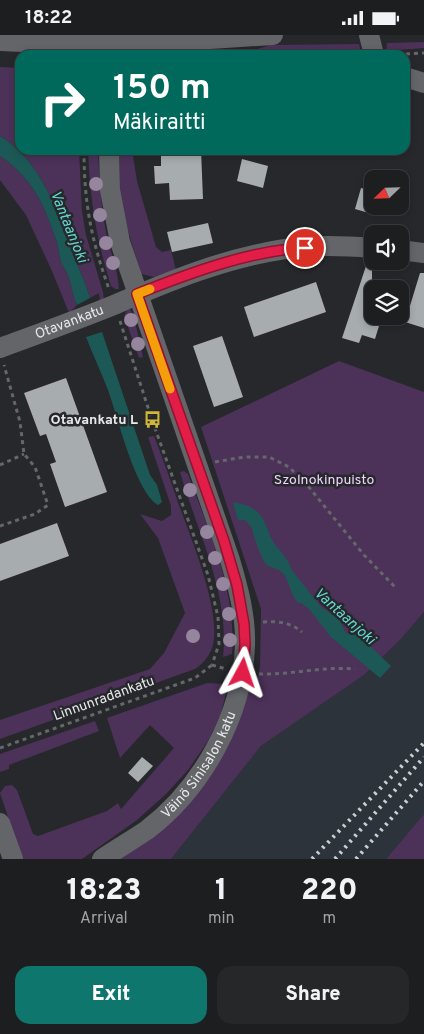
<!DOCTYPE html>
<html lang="en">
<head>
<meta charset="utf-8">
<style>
	:root { --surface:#1c1e20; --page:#252729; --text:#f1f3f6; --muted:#a0a2a5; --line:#3a3c3e; --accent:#0f766e }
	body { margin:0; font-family:Overpass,sans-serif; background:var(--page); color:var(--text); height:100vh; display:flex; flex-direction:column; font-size:19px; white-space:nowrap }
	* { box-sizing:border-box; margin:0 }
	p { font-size:16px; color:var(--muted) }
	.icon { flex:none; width:28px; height:28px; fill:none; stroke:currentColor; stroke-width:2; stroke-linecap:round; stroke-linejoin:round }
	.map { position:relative; height:824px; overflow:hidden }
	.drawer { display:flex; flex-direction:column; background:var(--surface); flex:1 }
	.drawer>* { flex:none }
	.hud { position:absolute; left:15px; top:15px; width:395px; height:105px; border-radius:15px; box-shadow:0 2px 8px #0003,0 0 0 1px var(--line); background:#00695c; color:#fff; overflow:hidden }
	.needle { width:32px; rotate:247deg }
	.fabs { position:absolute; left:364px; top:135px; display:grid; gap:10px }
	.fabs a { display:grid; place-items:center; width:45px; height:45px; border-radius:10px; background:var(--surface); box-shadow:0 2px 8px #0003,0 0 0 1px var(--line); font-size:25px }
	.pin { position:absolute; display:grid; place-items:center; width:42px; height:42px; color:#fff; margin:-21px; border:2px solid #fff; border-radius:50%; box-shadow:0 1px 5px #0007 }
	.me { position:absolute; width:55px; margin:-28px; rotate:5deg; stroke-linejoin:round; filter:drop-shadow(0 0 4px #0008) }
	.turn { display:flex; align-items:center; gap:18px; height:105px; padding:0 15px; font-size:22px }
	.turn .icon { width:65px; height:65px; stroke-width:2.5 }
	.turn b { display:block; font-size:35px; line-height:42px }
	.eta { display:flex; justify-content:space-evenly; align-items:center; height:85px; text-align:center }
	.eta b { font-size:30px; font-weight:800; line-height:35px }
	.action { display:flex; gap:10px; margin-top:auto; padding:10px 15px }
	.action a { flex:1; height:58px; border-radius:15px; background:var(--accent); color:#fff; font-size:20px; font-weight:800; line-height:58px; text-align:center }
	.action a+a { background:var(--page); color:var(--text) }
	.status { display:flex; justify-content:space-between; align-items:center; height:35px; padding:0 25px; background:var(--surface); direction:ltr }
	.status svg { height:14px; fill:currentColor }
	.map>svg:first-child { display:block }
	.built { fill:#2d333b }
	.green { fill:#4c3159 }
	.water { fill:#1c5956 }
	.building { fill:#a7acae }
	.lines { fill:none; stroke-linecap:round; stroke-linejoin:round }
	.path { stroke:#65676a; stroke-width:3; stroke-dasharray:4 4; stroke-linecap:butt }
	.minor { stroke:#636569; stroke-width:20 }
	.rail { stroke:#cccecf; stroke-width:4; stroke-dasharray:2.5 5; stroke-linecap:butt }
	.tree { fill:#95869e }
	.route-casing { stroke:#92132f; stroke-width:12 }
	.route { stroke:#e11d48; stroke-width:9 }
	.slow { stroke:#f59e0b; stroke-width:9 }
	.labels { text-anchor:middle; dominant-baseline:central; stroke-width:5; stroke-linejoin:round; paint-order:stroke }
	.street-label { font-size:14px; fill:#e6e8e9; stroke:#26282b }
	.poi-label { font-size:14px; font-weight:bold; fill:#e6e8e9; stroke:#26282b; text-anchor:end }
	.park-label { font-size:14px; fill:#efd3fd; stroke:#26282b }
	.water-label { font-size:15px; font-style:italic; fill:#62d8d2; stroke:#26282b }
</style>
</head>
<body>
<div class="status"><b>18:22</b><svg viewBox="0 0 49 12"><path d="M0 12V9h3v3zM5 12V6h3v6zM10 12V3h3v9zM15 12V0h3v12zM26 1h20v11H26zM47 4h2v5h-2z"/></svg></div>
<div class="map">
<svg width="424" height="824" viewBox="0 0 424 824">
	<rect width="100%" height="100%" fill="#26282b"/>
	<!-- built -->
	<path class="built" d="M424 577V779L386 824H171L261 711 364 640 401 604Z"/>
	<!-- green -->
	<path class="green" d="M424 7V13L386 16 387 8Z
		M359 9 360 13 359 20H237L271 10Z
		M0 32 20 33V115H79L82 176 86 200 103 257 104 265 100 268 99 258 90 263C86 249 80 237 75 224 59 180 42 126 0 101Z
		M88 115H98C99 143 101 170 106 197 110 216 118 234 119 254H115L111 251C96 203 90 165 88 115Z
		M119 115H132L137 146 156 212 162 217 171 215 176 235 154 242 141 239 124 183 120 158Z
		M0 121C34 145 44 169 57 208 59 214 59 221 61 227 63 232 67 236 68 241 72 250 72 260 77 270L69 278 52 236 26 180 0 145Z
		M130 274 134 282 143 322 139 323 124 281 127 275Z
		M339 326 424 357V577L401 604 364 640 261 711 171 824H118L226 711 241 680 252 643 257 644 260 632 261 574 201 392Z
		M154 401C163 424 171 447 179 470 191 503 221 575 213 610 210 620 204 628 195 634L0 704V685L150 634 164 618 185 578 158 503 140 479 162 486 171 480V471L148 402Z
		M184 436 188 439C209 497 237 557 232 619L223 622C230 558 197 497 180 437Z
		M207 648 225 649 227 654 220 682 208 706 188 735 166 759 137 785 82 824H22L0 758 5 751 12 750 17 755 33 799 38 801 107 776 118 768 121 774 174 713 150 690 120 723 107 683Z
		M95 686 99 696 9 730V734L0 737V719Z
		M424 779V824H386Z"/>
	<!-- water -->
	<path class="water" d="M0 101C42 126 59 180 75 224 80 237 86 249 90 263L77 270C72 260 72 250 68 241 67 236 63 232 61 227 59 221 59 214 57 208 44 169 34 145 0 121Z
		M102 297 150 440 157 450 162 467 158 470C135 456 118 382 108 355 101 337 93 320 86 302Z
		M233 467C241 469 249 470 255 475 265 482 267 495 272 505 278 515 289 523 291 534L321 572 339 584 346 599 354 596 391 631 380 643 331 602 309 574 301 568H298C291 560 290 550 285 541 278 531 272 535 266 529 262 525 252 498 252 493L245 485H238Z"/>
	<!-- building -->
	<path class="building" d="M161 115H201L203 164 170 165 169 148 155 149 154 131H161Z
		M242 124 268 131 263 153 237 146Z
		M361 153 372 156V179L355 174Z
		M208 188 213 208 172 217 167 197Z
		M368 225H372V281H382L375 304 362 300 359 308 342 303Z
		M420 238H424V293L405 287Z
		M316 247 326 277 254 302 244 272Z
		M222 301 243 362 214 372 193 311Z
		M66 343 107 457 65 472 50 429 56 427 46 399 40 401 24 358Z
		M57 488 69 521 0 546V509Z
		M142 722 153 731 138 747 128 738Z"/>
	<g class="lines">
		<!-- path -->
		<path class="path" d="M390 20 424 18
			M84 115C84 168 91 204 109 254
			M120 286 152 385 208 540 218 582 219 609 212 630
			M215 427 244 422H269L289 432 308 451 364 520 395 552
			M0 430 24 419
			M0 491 35 479 48 470 35 432 24 419 20 387 4 330
			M263 587C277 586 290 587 302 597
			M212 630 226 634
			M259 639C292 640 323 631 355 634
			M0 713 195 643 212 630"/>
		<!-- minor -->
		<g class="minor">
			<path d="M369 0 374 20"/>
			<path d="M0 6 67 9 149 8 273 0"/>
			<path d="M405 42 424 48"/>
			<path d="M400 215 424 218"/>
			<path id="s1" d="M0 313C38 299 77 285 114 270 169 246 225 223 285 214 310 210 347 211 372 213"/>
			<path d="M0 788 13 824"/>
			<path id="s2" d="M102 824C117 814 132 805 147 795 202 753 243 680 245 610 246 581 238 552 230 525L120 207 110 155 109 115"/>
		</g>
		<!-- rail -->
		<path class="rail" d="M312 824 424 708
			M335 824 424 722
			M356 824 424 746"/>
	</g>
	<!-- trees -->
	<g class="tree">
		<circle cx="96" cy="149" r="7"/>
		<circle cx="100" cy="180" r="7"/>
		<circle cx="106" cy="208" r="7"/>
		<circle cx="113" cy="228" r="7"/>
		<circle cx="131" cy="285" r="7"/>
		<circle cx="138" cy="309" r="7"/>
		<circle cx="190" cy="455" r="7"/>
		<circle cx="207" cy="497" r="7"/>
		<circle cx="215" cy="523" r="7"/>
		<circle cx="223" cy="549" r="7"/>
		<circle cx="229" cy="579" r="7"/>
		<circle cx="193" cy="601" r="7"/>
		<circle cx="230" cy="605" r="7"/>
	</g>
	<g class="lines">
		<defs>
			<path id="route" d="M243 638 245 609 244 589 237 550 224 506 137 259C187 239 251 215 305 213"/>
		</defs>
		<!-- route casing -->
		<use href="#route" class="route-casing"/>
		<!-- route -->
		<use href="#route" class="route"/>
		<!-- slow -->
		<path class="slow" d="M150 254 137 259 170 354"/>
	</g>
	<!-- icons -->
	<defs>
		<symbol id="bus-bare" viewBox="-9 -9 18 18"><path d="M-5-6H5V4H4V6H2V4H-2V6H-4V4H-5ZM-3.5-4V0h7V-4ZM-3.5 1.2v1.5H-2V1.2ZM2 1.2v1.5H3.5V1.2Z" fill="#d1b736" stroke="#26282b" stroke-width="2.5" paint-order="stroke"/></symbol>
	</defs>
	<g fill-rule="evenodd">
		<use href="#bus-bare" x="140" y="372" width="25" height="25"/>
	</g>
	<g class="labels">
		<!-- street labels -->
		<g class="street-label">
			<text stroke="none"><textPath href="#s1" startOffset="74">Otavankatu</textPath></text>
			<text transform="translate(104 664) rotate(-20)">Linnunradankatu</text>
			<text stroke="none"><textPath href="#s2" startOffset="138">Väinö Sinisalon katu</textPath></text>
		</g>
		<!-- poi labels -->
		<g class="poi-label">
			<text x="138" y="385">Otavankatu L</text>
		</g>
		<!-- park labels -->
		<g class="park-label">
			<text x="324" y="445">Szolnokinpuisto</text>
		</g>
		<!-- water labels -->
		<g class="water-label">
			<text transform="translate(68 192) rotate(68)">Vantaanjoki</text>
			<text transform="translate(344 582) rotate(42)">Vantaanjoki</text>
		</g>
	</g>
</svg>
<div class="fabs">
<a><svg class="needle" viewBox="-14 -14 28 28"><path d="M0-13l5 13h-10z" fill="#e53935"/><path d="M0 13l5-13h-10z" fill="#a0a2a5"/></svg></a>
<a><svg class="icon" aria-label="sound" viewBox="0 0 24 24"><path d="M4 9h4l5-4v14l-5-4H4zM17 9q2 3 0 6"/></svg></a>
<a><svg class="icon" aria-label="layers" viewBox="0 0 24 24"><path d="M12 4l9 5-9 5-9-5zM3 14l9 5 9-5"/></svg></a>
</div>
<div class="pin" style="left:305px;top:213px;background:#d93025"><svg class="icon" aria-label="arrive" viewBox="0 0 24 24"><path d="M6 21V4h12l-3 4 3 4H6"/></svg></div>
<svg class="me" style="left:243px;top:638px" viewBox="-20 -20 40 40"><path d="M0-17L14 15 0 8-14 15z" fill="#e11d48" stroke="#fff" stroke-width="4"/></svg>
<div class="hud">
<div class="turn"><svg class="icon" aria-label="right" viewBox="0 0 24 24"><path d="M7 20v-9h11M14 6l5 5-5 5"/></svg><div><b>150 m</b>Mäkiraitti</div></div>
</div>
</div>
<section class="drawer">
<div class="eta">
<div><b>18:23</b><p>Arrival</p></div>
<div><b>1</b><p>min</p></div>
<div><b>220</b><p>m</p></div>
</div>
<div class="action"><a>Exit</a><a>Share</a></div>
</section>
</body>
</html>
